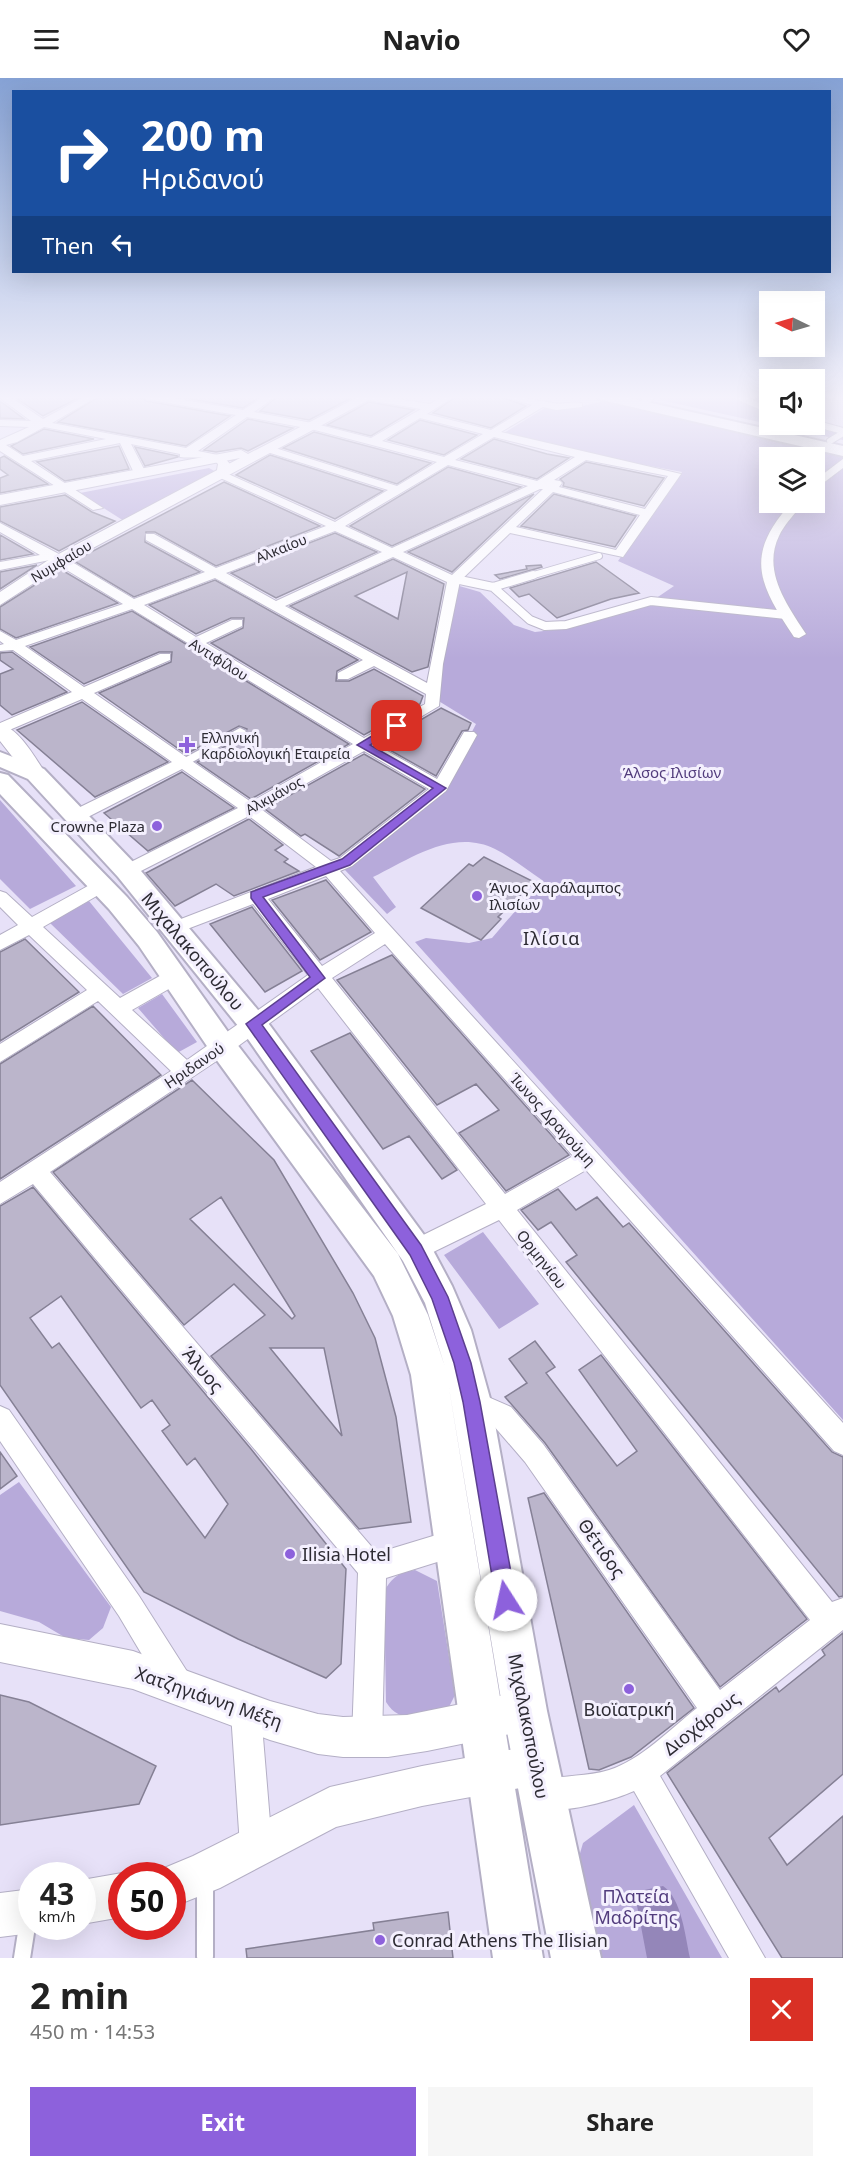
<!DOCTYPE html>
<html lang="en">
<head>
<meta charset="utf-8">
<style>
	:root { --surface:#fff; --page:#f6f6f6; --text:#222; --muted:#767676; --accent:#8d61dc }
	body { margin:0; font-family:"Noto Sans",sans-serif; background:var(--page); color:var(--text); height:100vh; display:flex; flex-direction:column; font-size:22px; white-space:nowrap }
	* { box-sizing:border-box; margin:0 }
	p { font-size:20px; color:var(--muted) }
	.icon { flex:none; width:33px; height:33px; fill:none; stroke:currentColor; stroke-width:2; stroke-linecap:round; stroke-linejoin:round }
	.map { position:relative; height:1880px; overflow:hidden }
	.panel { display:flex; flex-direction:column; background:var(--surface); flex:1 }
	.panel>* { flex:none }
	.banner { position:absolute; left:12px; top:12px; width:819px; height:183px; border-radius:0px; box-shadow:0 6px 24px #0002; background:#1a4fa0; color:#fff; overflow:hidden }
	.needle { width:39px; rotate:275deg }
	.controls { position:absolute; left:759px; top:213px; display:grid; gap:12px }
	.controls a { display:grid; place-items:center; width:66px; height:66px; border-radius:0px; background:var(--surface); box-shadow:0 6px 24px #0002; font-size:30px }
	.speed { position:absolute; left:18px; top:1784px; display:flex; gap:12px; font-size:30px; font-weight:700; text-align:center }
	.speed>* { display:grid; place-content:center; width:78px; height:78px; border-radius:50%; background:var(--surface); box-shadow:0 6px 24px #0002; line-height:1 }
	.speed small { font-size:15px; font-weight:400 }
	.speed .limit { border:9px solid #d22; background:#fff; color:#111 }
	.pin { position:absolute; display:grid; place-items:center; width:51px; height:51px; color:#fff; margin:-26px; border-radius:12px; box-shadow:0 3px 9px #0006 }
	.me { position:absolute; width:66px; margin:-33px; rotate:350deg; stroke-linejoin:round; filter:drop-shadow(0 0 4px #0008) }
	.turn { display:flex; align-items:center; gap:21px; height:126px; padding:0 30px; font-size:27px }
	.turn .icon { width:78px; height:78px; stroke-width:2.5 }
	.turn b { display:block; font-size:42px; line-height:51px }
	.then { display:flex; align-items:center; height:57px; padding:0 30px; background:#0003; gap:12px; font-size:22px }
	.round { display:grid; place-items:center; flex:none; width:63px; height:63px; border-radius:0px; background:var(--page) }
	.headline { display:flex; align-items:center; justify-content:space-between; height:102px; padding:0 30px }
	h1 { font-size:36px; font-weight:700; line-height:45px }
	.cta { display:flex; gap:12px; margin-top:auto; padding:12px 30px }
	.cta a { flex:1; height:69px; border-radius:0px; background:var(--accent); color:#fff; font-size:24px; font-weight:700; line-height:69px; text-align:center }
	.cta a+a { background:var(--page); color:var(--text) }
	header { display:flex; justify-content:space-between; align-items:center; height:78px; padding:0 30px; background:var(--surface); font-size:27px; font-weight:700 }
	.map>svg:first-child { display:block }
	.green { fill:#b7aada; fill-rule:evenodd }
	.water { fill:#9486b9 }
	.building { fill:#bbb5cb; stroke:#858095; stroke-width:1.5; fill-rule:evenodd }
	.lines { fill:none; stroke-linecap:round; stroke-linejoin:round }
	.service-far2-casing { stroke:#b4afc5; stroke-width:8 }
	.service-far1-casing { stroke:#b4afc5; stroke-width:10 }
	.service-casing { stroke:#b4afc5; stroke-width:20 }
	.pedestrian-casing { stroke:#b4afc5; stroke-width:3 }
	.minor-casing { stroke:#b4afc5; stroke-width:2 }
	.tertiary-casing { stroke:#b4afc5; stroke-width:2 }
	.secondary-casing { stroke:#b4afc5; stroke-width:4 }
	.service-far2 { stroke:#fff; stroke-width:6 }
	.service-far1 { stroke:#fff; stroke-width:8 }
	.service { stroke:#fff; stroke-width:16 }
	.pedestrian { fill:#fff; fill-rule:evenodd }
	.minor { fill:#fff; fill-rule:evenodd }
	.tertiary { fill:#fff; fill-rule:evenodd }
	.secondary { fill:#fff; fill-rule:evenodd }
	.route { fill:#8d61dc; stroke:#5c3f8f; stroke-width:1.5 }
	.poi-dot { fill:#8d61dc; stroke:#f4f0fe; stroke-width:2 }
	.labels { text-anchor:middle; dominant-baseline:central; stroke-width:6; stroke-linejoin:round; paint-order:stroke }
	.far-street-label { font-size:14px; fill:#2d2b33; stroke:#f4f0fe }
	.far-poi-label { font-size:14px; fill:#2d2b33; stroke:#f4f0fe; text-anchor:start }
	.park-label { font-size:15px; fill:#523c7d; stroke:#f4f0fe }
	.poi-label { font-size:15px; fill:#2d2b33; stroke:#f4f0fe; text-anchor:end }
	.street-label { font-size:15px; fill:#2d2b33; stroke:#f4f0fe }
	.quarter-label { font-size:18px; letter-spacing:1.5px; fill:#2d2b33; stroke:#f4f0fe }
	.near-street-label { font-size:18px; fill:#2d2b33; stroke:#f4f0fe }
	.near-poi-label { font-size:18px; fill:#2d2b33; stroke:#f4f0fe; text-anchor:start }
	.near-park-label { font-size:18px; fill:#523c7d; stroke:#f4f0fe }
</style>
</head>
<body>
<header><svg class="icon" aria-label="menu" viewBox="0 0 24 24"><path d="M4 6h16M4 12h16M4 18h16"/></svg>Navio<svg class="icon" aria-label="heart" viewBox="0 0 24 24"><path d="M12 20l-8-8c-3-5 5-10 8-4 3-6 11-1 8 4z"/></svg></header>
<div class="map">
<svg width="843" height="1880" viewBox="0 0 843 1880">
	<rect width="100%" height="100%" fill="#e7e1f8"/>
	<!-- green -->
	<path class="green" d="M664 318H769L754 331 769 335V346L660 322Z
		M606 320 843 376V1342L415 864 426 860 469 865 492 860 542 802C527 792 511 779 495 771 453 750 410 781 373 799L396 829 387 836 344 791 408 742 443 710 476 646 437 622 456 507 480 514 514 547 535 554 569 550 586 541 649 525 674 508 618 483 682 394 586 376 504 355 545 330 565 332 600 324ZM770 380H814V424H770Z
		M814 346 843 352V362L770 347Z
		M209 390 216 394 124 443 80 415Z
		M0 722 76 808 30 831 0 801Z
		M89 823 152 900 123 916 50 845Z
		M162 916 197 964 177 975 138 930Z
		M483 1154 539 1226 499 1251 444 1177Z
		M19 1404 111 1529 103 1550 89 1562 66 1560 39 1544 0 1533V1417Z
		M415 1492 437 1503 455 1617 447 1633C423 1638 401 1648 386 1624L384 1513C393 1499 399 1494 415 1492Z
		M634 1727 722 1880H598L576 1789 583 1765Z"/>
	<!-- water -->
	<path class="water" d="M663 1808C682 1821 685 1858 690 1880H647L636 1822 640 1813Z"/>
	<!-- building -->
	<path class="building" d="M13 318H82L43 338Z
		M100 318H139L146 323 230 338 186 368 58 344Z
		M173 318H261L243 330Z
		M278 318H355L309 342 260 333Z
		M457 318H499L526 328 491 350 433 335Z
		M0 323 24 341 0 340Z
		M369 324 414 332 371 358 327 347Z
		M248 341 293 350 248 373 241 370 216 374 204 372Z
		M420 342 477 357 444 377 388 362Z
		M44 351 94 361 23 376 11 368Z
		M314 354 431 385 397 406 283 370Z
		M494 361 547 376 569 380 537 401 461 381Z
		M119 368 129 391 65 403 37 384Z
		M135 369 178 378V379L145 388Z
		M270 377 383 413 335 441 236 397Z
		M4 378 48 406 0 415V400L8 397 0 391V380Z
		M586 384 664 400 644 428 563 408 564 405 560 401Z
		M448 389 521 409 392 468 350 448Z
		M224 404 320 448 216 488 155 454H146L145 464 200 494 134 519 74 483Z
		M534 416 452 494 408 474Z
		M554 416 636 438 615 469 521 448Z
		M65 417 92 434 115 443 59 473 0 443V429Z
		M335 455 377 474 276 520 231 495Z
		M0 457 33 476 0 482Z
		M393 481 444 506 428 589 412 594 290 528ZM407 494 398 541 355 518Z
		M596 484 639 515 611 521 557 540 529 516 519 519 510 510Z
		M37 487 0 511V494Z
		M541 487 542 489 500 501 495 497 527 491 526 488Z
		M60 491 118 525 16 560 0 551V529Z
		M215 502 358 582 337 593 336 603H349L374 591 423 618 420 626 364 657 211 565 243 550 244 540H231L196 556 149 527Z
		M132 533 349 666 251 721 197 684 245 657 247 651 239 648 186 676 99 615 171 584 172 574H159L84 606 30 569Z
		M12 574 67 614 12 637 0 627V596L13 591 0 582V575Z
		M82 624 168 684 95 719 17 652Z
		M441 630 471 645 468 652 462 653 436 698 379 666Z
		M364 676 425 711 339 778 305 756 301 758 265 731Z
		M182 694 234 730 148 773 104 735Z
		M249 741 283 767 275 772 288 781 284 784 299 793 234 818 216 806 175 828 146 795Z
		M484 779 534 804 498 839 501 841 481 862 421 830 469 786 473 788Z
		M326 802 371 854 320 882 272 822Z
		M252 829 302 893 265 914 210 846Z
		M25 861 79 914 0 963V874Z
		M392 877 569 1077 506 1113 459 1055 499 1032 476 1006 437 1027 337 902Z
		M93 928 161 997 0 1101V986Z
		M350 955 457 1092 442 1101 409 1058 383 1071 311 973Z
		M192 1002 274 1082 353 1215 375 1260 396 1339 411 1444 359 1451 211 1278 265 1237 234 1206 184 1247 53 1094ZM221 1119 295 1238 292 1241 190 1141ZM270 1270H324L342 1358Z
		M33 1109 251 1371 346 1491 341 1586 326 1600 238 1561 144 1514 0 1307V1128ZM61 1218 141 1330 152 1322 170 1347 162 1353 187 1387 195 1380 228 1426 205 1460 59 1265 52 1270 30 1240Z
		M558 1111 576 1132 597 1119 623 1149 629 1145 832 1374 843 1379V1518L839 1519 566 1184 577 1177 551 1144 538 1152 521 1132Z
		M535 1263 555 1289 546 1295 617 1388 637 1373 579 1292 601 1277 807 1541 720 1609 545 1365 505 1319 527 1305 509 1281Z
		M0 1374 17 1398 0 1411Z
		M544 1415 694 1630 631 1679 599 1692 589 1691 528 1420Z
		M843 1555V1696L769 1760 787 1787 843 1738V1880H782L667 1695 776 1609 779 1614 825 1577 822 1572Z
		M0 1617 29 1624 156 1688 139 1726 0 1747Z
		M448 1834 453 1880H247L246 1871 374 1852 373 1845Z"/>
	<g class="lines">
		<defs>
			<path id="service-far2" d="M737 318 770 333
				M814 345 843 353
				M830 363 843 355
				M527 499 599 478"/>
			<path id="service-far1" d="M455 501 493 509 533 497
				M493 509 530 542 545 548 566 547 651 523 786 537"/>
			<path id="service" d="M205 1802V1878
				M22 1880 28 1842"/>
			<path id="pedestrian" d="M240 650 246 653 244 655 187 687H179L177 684Z"/>
			<path id="minor" d="M0 318H9L43 341 86 318H98L52 345 186 370 236 337 146 321 141 318H161L243 332 265 318H276L254 334 312 345 371 360 421 331 362 321 357 318H379L430 326 443 318H455L427 336 491 352 532 327 501 318C519 318 535 322 553 325 563 327 572 323 582 325V329L556 332 543 329 501 354 681 396 623 479 510 455 460 503 443 586 439 628 375 666 437 701 464 654H474L477 657 446 713 352 788 340 793 843 1345V1377L834 1373 586 1092 517 1132 832 1524 843 1520V1552L660 1698 765 1880H729L634 1713C609 1724 555 1739 530 1728L525 1717 530 1706C555 1696 583 1700 609 1692 641 1682 670 1651 697 1630L525 1384 493 1347 463 1333 459 1324 463 1315 472 1312 511 1329 543 1366 720 1612 810 1542 499 1142 423 1179 415 1182 407 1179 403 1172 407 1165 486 1126 318 910 230 974 50 1094 377 1475 456 1451 466 1455 470 1465 466 1475 386 1500 382 1660 378 1671 367 1675 356 1671 352 1660 358 1495 33 1106 0 1126V1104L171 993 98 923 0 984V966L87 912 29 857 0 872V857L18 847 0 829V813L6 815 32 839 95 804H107L110 808 107 812 43 849 120 920 167 894H181L183 899 181 904 132 932 187 982 308 897 253 826 174 856 168 854 165 850 168 846 316 789 249 738 133 797H121L118 793 121 789 238 730 182 691 82 742H70L68 738 70 734 172 684 82 621 0 656V645L72 614 13 572 0 573V567L4 566 0 563V553L16 562 123 526 50 482 0 492V484L40 477 0 454V445L57 475 134 521 205 494 146 462V456H154L216 490 326 448 216 398 218 386C209 376 192 381 180 379V376L131 366 146 395 140 398 134 395 120 365 31 383 103 430 93 432 0 373V362L29 349 0 348V342L31 343 0 320ZM247 339 311 351 437 384 397 408 272 369H264V373L388 412 335 444 226 395 230 386 223 378 198 373ZM420 340 483 356 444 379 382 363ZM44 349 106 361 23 378 6 367 17 364ZM494 359 575 379 537 403 455 382ZM586 382 668 398 645 431 559 409 562 405 560 403 554 402ZM448 387 528 408 392 470 345 448ZM540 411H543L452 497 403 474ZM553 414 640 437 616 472 516 449ZM335 453 382 474 276 523 226 495ZM393 479 447 504 427 605 285 528ZM215 500 363 582 338 595V601H348L374 588 426 616 425 626 364 660 206 565 242 548V542H232L196 559 144 527ZM132 531 353 666 251 724 94 615 170 582V576H160L84 609 25 568ZM364 673 429 711 340 780 331 783 261 731ZM326 798 375 855 322 888 268 821ZM385 866 573 1078 505 1116 332 900Z
				M646 318H656L646 329H638L637 327Z
				M843 381V390L814 412V403Z
				M792 424H804C796 435 785 445 779 458 762 493 787 527 806 556L799 560 794 559C758 505 744 477 792 424Z
				M0 1328 9 1332 139 1518 188 1595 192 1606 188 1617 177 1621 166 1617 119 1538 0 1363Z
				M246 1620 257 1624 261 1635 272 1768 267 1779 256 1784 245 1779 240 1768 231 1635 235 1624Z"/>
			<path id="tertiary" d="M360 318H376L65 485 0 527V514L53 479 240 380 0 427V417L241 372 248 376Z
				M0 646C20 651 35 680 46 696L43 700H29L0 663Z
				M0 1546 133 1573 270 1623 318 1636 343 1639 407 1637 525 1613 539 1619 545 1633 539 1647 525 1653 427 1673 388 1679H343L318 1676 270 1662 133 1611 0 1584Z
				M536 1667 550 1673 556 1687 550 1701 536 1707 422 1728 336 1749 220 1810 172 1829V1797H155L157 1793 193 1778 330 1709 422 1688Z
				M122 1795 126 1797H122V1839L82 1846V1802Z
				M32 1811V1848H47L32 1855 0 1859V1815Z"/>
			<path id="secondary" d="M595 318H620L843 368V378L602 322Z
				M0 674 44 691 136 787 263 938 427 1161 452 1208 471 1252 491 1324 547 1633 601 1880H551L503 1633 448 1304 543 1880H493L411 1297 393 1238 374 1198 213 977 139 868 109 831 0 716V695L8 697 127 819 157 854 233 961 398 1176 428 1237 445 1289 425 1225 403 1183 243 954 118 799 28 701 0 689Z"/>
		</defs>
		<!-- service-far2 casing -->
		<use href="#service-far2" class="service-far2-casing"/>
		<!-- service-far1 casing -->
		<use href="#service-far1" class="service-far1-casing"/>
		<!-- service casing -->
		<use href="#service" class="service-casing"/>
		<!-- pedestrian casing -->
		<use href="#pedestrian" class="pedestrian-casing"/>
		<!-- minor casing -->
		<use href="#minor" class="minor-casing"/>
		<!-- tertiary casing -->
		<use href="#tertiary" class="tertiary-casing"/>
		<!-- secondary casing -->
		<use href="#secondary" class="secondary-casing"/>
		<!-- service-far2 -->
		<use href="#service-far2" class="service-far2"/>
		<!-- service-far1 -->
		<use href="#service-far1" class="service-far1"/>
		<!-- service -->
		<use href="#service" class="service"/>
		<!-- pedestrian -->
		<use href="#pedestrian" class="pedestrian"/>
		<!-- minor -->
		<use href="#minor" class="minor"/>
		<!-- tertiary -->
		<use href="#tertiary" class="tertiary"/>
		<!-- secondary -->
		<use href="#secondary" class="secondary"/>
	</g>
	<!-- sky -->
	<linearGradient id="sky" x2="0" y2="1"><stop stop-color="#86a2d5"/><stop offset="0.55" stop-color="#f4f2fc"/><stop offset="1" stop-color="#f4f2fc" stop-opacity="0"/></linearGradient>
	<rect width="843" height="581" fill="url(#sky)"/>
	<!-- route -->
	<path class="route" d="M393 645 402 648 370 667 446 710 350 787 263 819 325 900 262 947 421 1167 448 1219 471 1285 480 1324 516 1522 513 1530 506 1532 499 1530 496 1522 463 1324 454 1285 432 1221 410 1177 246 946 310 899 251 820V814L342 781 433 710 357 667Z"/>
	<!-- markers -->
	<g class="poi-dot">
		<path d="M184 658h6v6h6v6h-6v6h-6v-6h-6v-6h6z"/>
		<circle cx="157" cy="748" r="6"/>
		<circle cx="477" cy="818" r="6"/>
		<circle cx="290" cy="1476" r="6"/>
		<circle cx="629" cy="1611" r="6"/>
		<circle cx="380" cy="1862" r="6"/>
	</g>
	<g class="labels">
		<!-- far-street labels -->
		<g class="far-street-label">
			<text transform="translate(281 470) rotate(-22)">Αλκαίου</text>
			<text transform="translate(61 483) rotate(-31)">Νυμφαίου</text>
			<text transform="translate(219 581) rotate(32)">Αντιφίλου</text>
			<text transform="translate(274 717) rotate(-29)">Αλκμάνος</text>
		</g>
		<!-- far-poi labels -->
		<g class="far-poi-label">
			<text x="201" y="659">Ελληνική<tspan x="201" dy="16">Καρδιολογική Εταιρεία</tspan></text>
		</g>
		<!-- park labels -->
		<g class="park-label">
			<text x="672" y="694">Άλσος Ιλισίων</text>
		</g>
		<!-- poi labels -->
		<g class="poi-label">
			<text x="145" y="748">Crowne Plaza</text>
			<text x="489" y="809" text-anchor="start">Άγιος Χαράλαμπος<tspan x="489" dy="17">Ιλισίων</tspan></text>
		</g>
		<!-- street labels -->
		<g class="street-label">
			<text transform="translate(194 987) rotate(-34)">Ηριδανού</text>
			<text transform="translate(553 1041) rotate(48)">Ίωνος Δραγούμη</text>
			<text transform="translate(542 1181) rotate(52)">Ορμηνίου</text>
		</g>
		<!-- quarter labels -->
		<g class="quarter-label">
			<text x="552" y="860">Iλίσια</text>
		</g>
		<!-- near-street labels -->
		<g class="near-street-label">
			<text transform="translate(193 873) rotate(50)">Μιχαλακοπούλου</text>
			<text transform="translate(203 1291) rotate(50)">Άλυος</text>
			<text transform="translate(602 1470) rotate(55)">Θέτιδος</text>
			<text transform="translate(209 1619) rotate(19)">Χατζηγιάννη Μέξη</text>
			<text transform="translate(701 1645) rotate(-38)">Διοχάρους</text>
			<text transform="translate(529 1648) rotate(79)">Μιχαλακοπούλου</text>
		</g>
		<!-- near-poi labels -->
		<g class="near-poi-label">
			<text x="302" y="1476">Ilisia Hotel</text>
			<text x="629" y="1631" text-anchor="middle">Βιοϊατρική</text>
			<text x="392" y="1862">Conrad Athens The Ilisian</text>
		</g>
		<!-- near-park labels -->
		<g class="near-park-label">
			<text x="636" y="1818">Πλατεία<tspan x="636" dy="21">Μαδρίτης</tspan></text>
		</g>
	</g>
</svg>
<div class="controls">
<a><svg class="needle" viewBox="-14 -14 28 28"><path d="M0-13l5 13h-10z" fill="#e53935"/><path d="M0 13l5-13h-10z" fill="#767676"/></svg></a>
<a><svg class="icon" aria-label="sound" viewBox="0 0 24 24"><path d="M4 9h4l5-4v14l-5-4H4zM17 9q2 3 0 6"/></svg></a>
<a><svg class="icon" aria-label="layers" viewBox="0 0 24 24"><path d="M12 4l9 5-9 5-9-5zM3 14l9 5 9-5"/></svg></a>
</div>
<div class="speed"><div>43<small>km/h</small></div><div class="limit">50</div></div>
<div class="pin" style="left:397px;top:648px;background:#d93025"><svg class="icon" aria-label="arrive" viewBox="0 0 24 24"><path d="M6 21V4h12l-3 4 3 4H6"/></svg></div>
<svg class="me" style="left:506px;top:1522px" viewBox="-20 -20 40 40"><circle r="19" fill="#fff"/><path d="M0-13L10 11 0 6-10 11z" fill="#8d61dc"/></svg>
<div class="banner">
<div class="turn"><svg class="icon" aria-label="right" viewBox="0 0 24 24"><path d="M7 20v-9h11M14 6l5 5-5 5"/></svg><div><b>200 m</b>Ηριδανού</div></div>
<div class="then">Then<svg class="icon" aria-label="left" viewBox="0 0 24 24"><path d="M17 20v-9H6M10 6l-5 5 5 5"/></svg></div>
</div>
</div>
<section class="panel">
<div class="headline"><div><h1>2 min</h1><p>450 m · 14:53</p></div><a class="round" style="background:#d93025;color:#fff"><svg class="icon" aria-label="close" viewBox="0 0 24 24"><path d="M6 6l12 12M18 6L6 18"/></svg></a></div>
<div class="cta"><a>Exit</a><a>Share</a></div>
</section>
</body>
</html>
